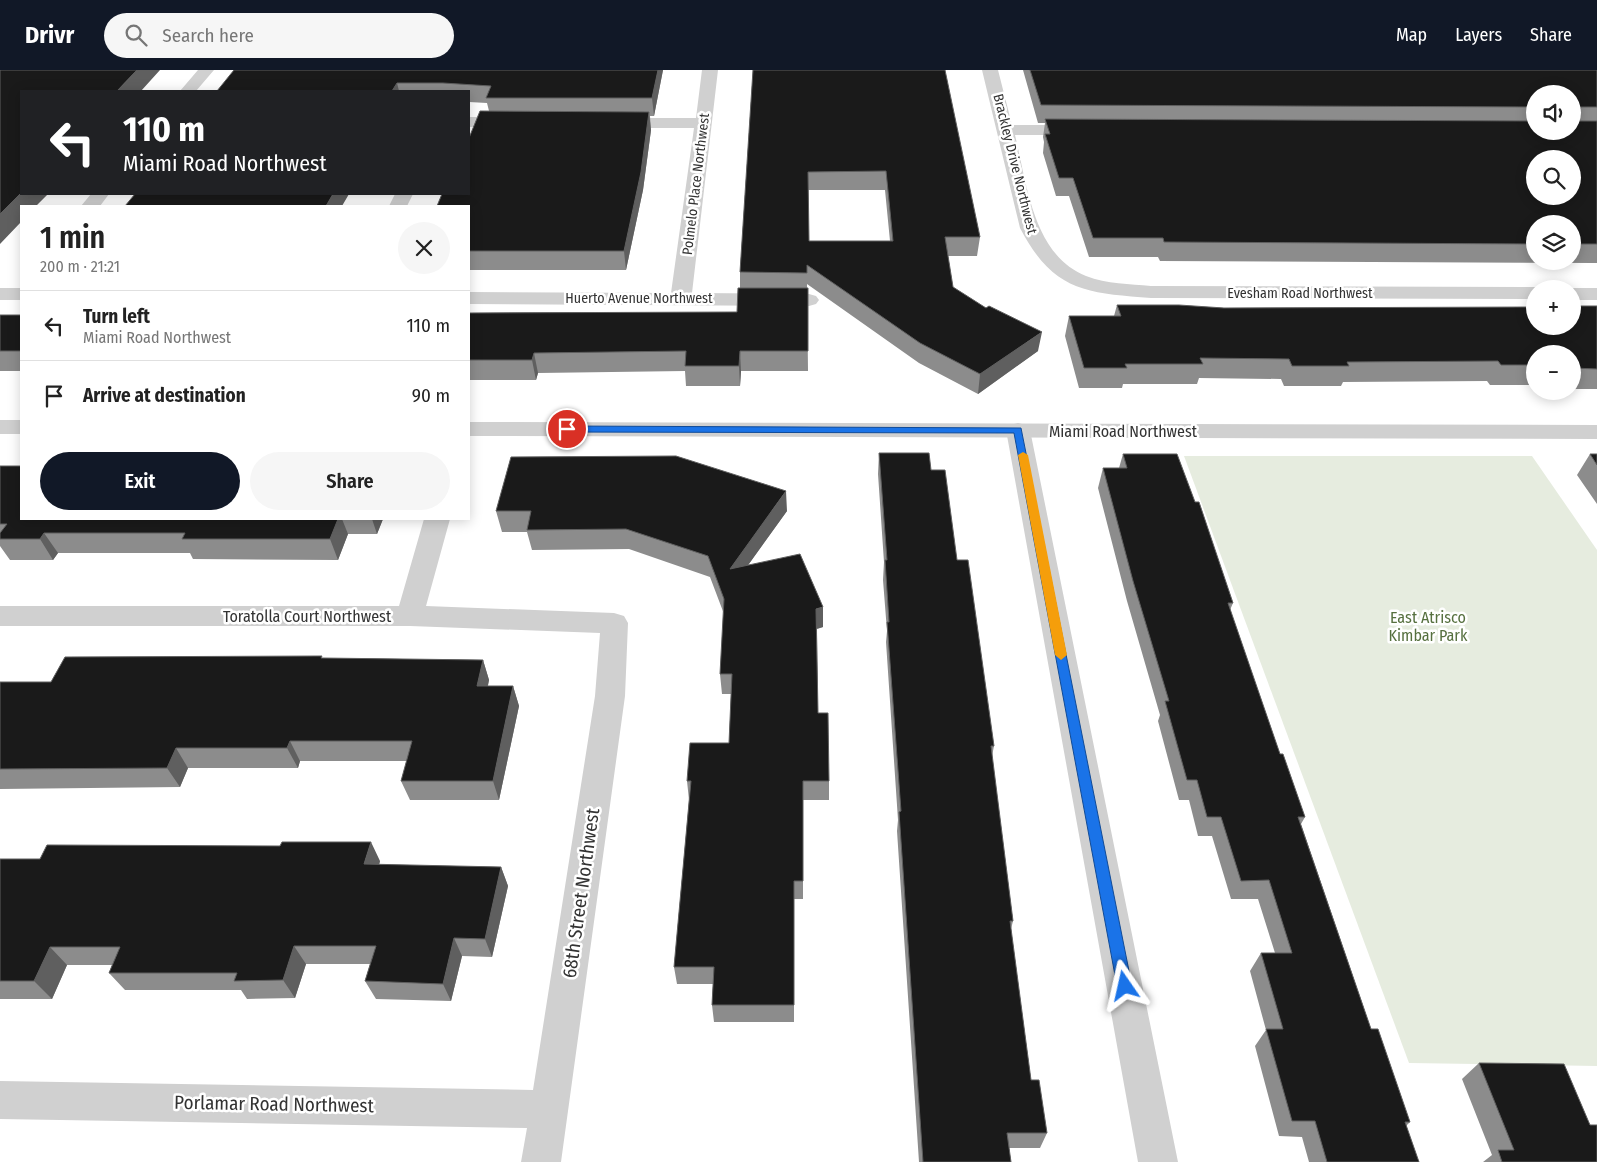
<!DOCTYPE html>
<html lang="en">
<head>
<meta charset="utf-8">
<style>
	:root { --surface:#fff; --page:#f6f6f6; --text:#222; --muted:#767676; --line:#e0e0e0; --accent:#111827 }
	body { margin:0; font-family:"Fira Sans Condensed",sans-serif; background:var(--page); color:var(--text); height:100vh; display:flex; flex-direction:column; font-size:19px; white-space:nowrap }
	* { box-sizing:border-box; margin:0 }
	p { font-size:16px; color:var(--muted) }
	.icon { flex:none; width:28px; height:28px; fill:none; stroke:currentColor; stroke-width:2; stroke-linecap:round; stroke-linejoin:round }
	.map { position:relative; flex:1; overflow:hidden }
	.details { position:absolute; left:20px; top:135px; width:450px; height:315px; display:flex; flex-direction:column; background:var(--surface); border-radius:0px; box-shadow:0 2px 12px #0003 }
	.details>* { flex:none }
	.guide { position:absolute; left:20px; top:20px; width:450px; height:105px; border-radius:0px; box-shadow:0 2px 12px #0003; background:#202124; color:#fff; overflow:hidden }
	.fabs { position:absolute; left:1526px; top:15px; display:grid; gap:10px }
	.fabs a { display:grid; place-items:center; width:55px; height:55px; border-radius:50%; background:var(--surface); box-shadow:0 2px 12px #0003; font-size:25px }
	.pin { position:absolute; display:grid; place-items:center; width:42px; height:42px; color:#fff; margin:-21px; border:2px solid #fff; border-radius:50%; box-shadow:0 1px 5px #0007 }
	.me { position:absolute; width:55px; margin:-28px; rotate:349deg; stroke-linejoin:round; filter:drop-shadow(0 0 4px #0008) }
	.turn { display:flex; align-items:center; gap:18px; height:105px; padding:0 20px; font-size:22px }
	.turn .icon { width:65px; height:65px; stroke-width:2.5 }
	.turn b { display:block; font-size:35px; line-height:42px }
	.round { display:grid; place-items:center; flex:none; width:52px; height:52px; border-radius:26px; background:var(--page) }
	.overview { display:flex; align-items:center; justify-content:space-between; height:85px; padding:0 20px }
	h1 { font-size:30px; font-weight:600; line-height:38px }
	.action { display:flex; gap:10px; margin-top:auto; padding:10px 20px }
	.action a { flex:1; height:58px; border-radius:30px; background:var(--accent); color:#fff; font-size:20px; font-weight:600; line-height:58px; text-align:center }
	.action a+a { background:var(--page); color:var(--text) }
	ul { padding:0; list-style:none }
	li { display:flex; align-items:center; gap:15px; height:70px; padding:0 20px; border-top:1px solid var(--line) }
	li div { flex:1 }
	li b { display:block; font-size:19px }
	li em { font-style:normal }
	header { display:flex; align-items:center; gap:30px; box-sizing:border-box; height:70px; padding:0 25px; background:var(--accent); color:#fff }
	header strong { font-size:24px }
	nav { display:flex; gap:28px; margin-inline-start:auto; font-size:18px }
	.search { width:350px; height:45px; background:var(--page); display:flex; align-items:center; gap:12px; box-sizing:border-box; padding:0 18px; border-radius:28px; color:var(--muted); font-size:19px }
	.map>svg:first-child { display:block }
	.green { fill:#e6ecdf }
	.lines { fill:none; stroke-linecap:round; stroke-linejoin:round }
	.minor { fill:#d0d0d0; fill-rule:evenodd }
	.tertiary { fill:#d0d0d0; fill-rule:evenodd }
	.wall { fill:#8c8c8c; fill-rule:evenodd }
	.shaded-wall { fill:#5f5f5f }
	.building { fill:#1a1a1a; stroke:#5f5f5f; fill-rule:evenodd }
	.route { fill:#1a73e8; stroke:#114b97 }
	.slow { fill:#f59e0b }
	.labels { text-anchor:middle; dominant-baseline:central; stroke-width:5; stroke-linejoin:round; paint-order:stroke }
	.far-street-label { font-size:14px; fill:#333; stroke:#fff }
	.street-label { font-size:16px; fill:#333; stroke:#fff }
	.park-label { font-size:16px; fill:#56703f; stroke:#fff }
	.near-street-label { font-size:19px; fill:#333; stroke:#fff }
</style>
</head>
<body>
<header>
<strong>Drivr</strong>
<div class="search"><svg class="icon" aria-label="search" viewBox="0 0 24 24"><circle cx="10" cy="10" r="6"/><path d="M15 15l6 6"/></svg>Search here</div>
<nav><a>Map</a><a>Layers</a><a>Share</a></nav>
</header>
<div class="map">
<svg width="1597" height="1092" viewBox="0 0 1597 1092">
	<rect width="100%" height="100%" fill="#fff"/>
	<!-- green -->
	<path class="green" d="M1184 386H1532L1597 480V996L1409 993Z"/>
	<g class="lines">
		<!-- minor -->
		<path class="minor" d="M198 0H214L196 21H180Z
			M702 0H718L692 223 809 224 816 226 819 230 816 234 809 236 469 234V222L671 223 694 58H613L607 57 605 53 607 49 613 48H696Z
			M982 0H998L1012 55H1081L1087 56 1089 60 1087 64 1081 65H1015C1027 114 1033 185 1086 206 1107 214 1130 214 1151 216L1535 217 1542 219H1535V229L1151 228C1085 223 1053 221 1020 158Z
			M469 47H512L518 48 520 52 518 56 512 57H469Z
			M91 124H109L100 136H81Z
			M395 124H413L407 136H389Z
			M0 218H21V230H0Z
			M1572 218H1597V230H1572V219H1568Z
			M1018 353 1026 355 1030 360 1178 1092H1138L1006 360 1010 355Z
			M424 449H450L426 536 614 543 624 546 628 553 625 626 561 1092H521L527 1058 0 1049V1011L533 1020 595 626 600 563 410 556H0V536H399Z"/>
		<!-- tertiary -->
		<path class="tertiary" d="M0 350H21V364H0Z
			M469 352 1597 355V369L469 366Z"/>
	</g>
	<!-- wall -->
	<path class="wall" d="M663 0 654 46H650L651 60 643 120 626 200H469V136L489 41 487 33 469 32V21H217Z
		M753 0 980 167 977 186H948L953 217 1038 281 978 324 919 293 807 214 808 301H741L740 316H686L685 301 538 303 536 310H469V243L737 242 740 218V202ZM808 120H885L890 171H809Z
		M1023 0H1597V193L1160 191 1158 187H1089L1069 126H1056L1043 83 1044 72 1043 67 1045 53H1038ZM1535 24H1572V61H1535ZM1535 154H1572V191H1535Z
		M1117 235 1224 238H1526L1597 236V319H1572V284H1535V315H1490L1487 311 1343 312 1341 316H1284L1281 309 1199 308 1197 314H1123L1122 318H1079L1065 266 1069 246H1114Z
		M0 245H21V301H0Z
		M879 383 931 400 957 490 994 676 992 686 1013 851 1011 859 1031 1010 1047 1063 1040 1078H1009L1011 1092H919L897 761 898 750 886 572 887 561 883 510 884 492 878 404Z
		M1123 384 1233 533 1230 540 1280 684 1305 747 1301 754 1371 959 1410 1052 1406 1056 1419 1092H1309L1302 1067 1279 1066 1255 976 1266 960 1250 901 1261 883H1275L1258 829H1231L1212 766H1198L1189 730H1179L1158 651 1160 645 1127 531 1098 418 1103 398H1119Z
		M1590 384H1597V434L1577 405Z
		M0 396 21 449H383L377 464H348L338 490 193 489 190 483H58L53 490H10L0 476Z
		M496 441H787L748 495 823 557 817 559 818 643 829 711V730H803V829H794V952H714L712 935 713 914H677L674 897 689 730 687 711 729 673 731 624H722L720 604 724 544 710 507 629 479 532 480 527 462H502Z
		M323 588 483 590 489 610 488 616H513L519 636 499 730H410L401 711 407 691H300L298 698H188L180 717 0 719V612H51Z
		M0 789 380 791 379 795 501 797 508 816 492 887 462 886 451 931 376 929 365 911 370 894H306L295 928 247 929 241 920H125L109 903 112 895H67L52 929H0Z
		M1479 993 1590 1055 1597 1092H1483L1492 1085 1462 1009Z"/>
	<!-- shaded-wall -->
	<path class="shaded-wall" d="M137 0H160L141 21H117Z
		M658 0H663L654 46 652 28Z
		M397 13 399 21H392Z
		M649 42 651 60 643 120 626 200 624 181Z
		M21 123V124H48L36 136H21V152L0 174V144Z
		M333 124H349L342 136H326Z
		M1042 262 1038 281 978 324 980 304Z
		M740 281 741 301 740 316 739 296Z
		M534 283 538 303 536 310 532 290Z
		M786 421 787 441 731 519 730 499Z
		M338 449H342L348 464 338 490 330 469Z
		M372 449H383L377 464Z
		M44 463 58 483 53 490 40 469Z
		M823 537V557L816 559V539Z
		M483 590 489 610 483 636 477 616Z
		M513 616 519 636 499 730 493 711Z
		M290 671 300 691 298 698 287 678Z
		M176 678 188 698 180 717 167 698Z
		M371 772 380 791 374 813 364 794Z
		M501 797 508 816 492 887 485 869Z
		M454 868 462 886 451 931 443 914Z
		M294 876 306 894 295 928 283 910Z
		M50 877 67 895 52 929 34 911Z"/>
	<!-- building -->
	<path class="building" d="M0 0H137L117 21H21V123L0 144Z
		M234 0H658L652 28H486L491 16 443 13H397L392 21H217Z
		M753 0H945L980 167H945L953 217 986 238 989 236 1042 262 980 304 920 273 807 195V203L740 202ZM886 101 893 171H809L808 102Z
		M1030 0H1597V37H1581L1579 41H1572V24H1535V37L1041 35Z
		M480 41 649 42 641 102 624 181H469V136H437L442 124H469V68Z
		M1045 49 1535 51V61H1572V51H1597V174H1572V154H1535V174L1164 172 1163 168H1093L1073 108H1059L1045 64H1050ZM1535 89H1572V126H1535Z
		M135 124H333L326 136H125Z
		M738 218H808V281H740L739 296H685L686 281 534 283 532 290H469V243L737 242Z
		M1117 235H1179L1224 238 1535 237V256H1572V236H1597V299L1573 298 1572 297V284H1535V295H1501L1498 291 1347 292 1349 296H1292L1289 289 1200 288 1203 294H1125L1127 298H1084L1069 246H1121Z
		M0 245H21V281H0Z
		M879 383H929L931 400H945L957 490H968L994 676H991L1013 851H1010L1031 1010H1039L1047 1063H1007L1011 1092H923L899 742 901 741 887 552H889L885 490H887Z
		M1123 384H1177L1195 432H1199L1233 533H1228L1280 684H1283L1305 747H1298L1371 959H1378L1410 1052H1405L1419 1092H1327L1315 1051H1292L1266 959H1283L1261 883H1292L1269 810 1241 811 1221 747H1207L1197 710H1187L1165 631H1169L1133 511 1103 398H1127Z
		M1590 384H1597V395Z
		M676 386 786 421 730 499 800 484 823 537 816 539 818 643H828L829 711H803V811H794V935H712L714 897H674L691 711H687L690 673H729L732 604H720L724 529 708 486 626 459 527 460 531 441H496L511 387Z
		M0 396H21V449H338L330 469H182L185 463H44L40 469H0V463L7 454H0Z
		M322 586 321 588 483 590 477 616H513L493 711H401L412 671H290L287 678H176L167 698 0 699V612H51L65 587Z
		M282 772H371L364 794 501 797 485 869 454 868 443 914 365 911 376 876H294L283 910 234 911 237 903H109L120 877H50L34 911H0V789H40L47 775 280 776Z
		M1479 993 1564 994 1590 1055H1597V1092H1502L1498 1080H1514Z"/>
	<!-- route -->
	<path class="route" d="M567 356 1021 358 1132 916 1130 921 1125 923 1119 921 1117 916 1014 363 563 362V357Z"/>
	<!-- slow -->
	<path class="slow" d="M1023 382 1028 385 1067 585 1061 590 1055 585 1018 385Z"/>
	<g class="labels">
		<!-- far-street labels -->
		<g class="far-street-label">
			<text transform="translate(1015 94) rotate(76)">Brackley Drive Northwest</text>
			<text transform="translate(696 114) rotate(-83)">Polmelo Place Northwest</text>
			<text x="1300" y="223">Evesham Road Northwest</text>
			<text x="639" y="228">Huerto Avenue Northwest</text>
		</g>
		<!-- street labels -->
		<g class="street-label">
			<text x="1123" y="361">Miami Road Northwest</text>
			<text x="307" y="546">Toratolla Court Northwest</text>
		</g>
		<!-- park labels -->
		<g class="park-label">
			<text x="1428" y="547">East Atrisco<tspan x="1428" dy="18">Kimbar Park</tspan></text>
		</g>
		<!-- near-street labels -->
		<g class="near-street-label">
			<text transform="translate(581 823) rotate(-82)">68th Street Northwest</text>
			<text transform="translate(274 1034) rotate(1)">Porlamar Road Northwest</text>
		</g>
	</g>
</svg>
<div class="fabs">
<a><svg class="icon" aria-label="sound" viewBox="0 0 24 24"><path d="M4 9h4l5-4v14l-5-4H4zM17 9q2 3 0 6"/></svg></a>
<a><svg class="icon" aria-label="search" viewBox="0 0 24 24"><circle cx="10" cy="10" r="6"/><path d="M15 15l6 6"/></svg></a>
<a><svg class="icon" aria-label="layers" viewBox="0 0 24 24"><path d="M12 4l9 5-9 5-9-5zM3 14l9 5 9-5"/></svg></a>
<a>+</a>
<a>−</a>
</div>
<div class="pin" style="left:567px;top:359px;background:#d93025"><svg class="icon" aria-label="arrive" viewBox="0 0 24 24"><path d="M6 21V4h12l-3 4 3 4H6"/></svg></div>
<svg class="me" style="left:1125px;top:916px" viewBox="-20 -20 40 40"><path d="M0-17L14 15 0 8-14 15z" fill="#1a73e8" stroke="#fff" stroke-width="4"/></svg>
<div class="guide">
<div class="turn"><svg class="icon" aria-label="left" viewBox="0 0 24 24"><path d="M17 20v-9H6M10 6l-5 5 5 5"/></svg><div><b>110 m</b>Miami Road Northwest</div></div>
</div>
<section class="details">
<div class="overview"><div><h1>1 min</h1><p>200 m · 21:21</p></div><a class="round"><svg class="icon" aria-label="close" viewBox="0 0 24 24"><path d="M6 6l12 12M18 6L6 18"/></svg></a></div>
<ul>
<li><svg class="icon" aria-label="left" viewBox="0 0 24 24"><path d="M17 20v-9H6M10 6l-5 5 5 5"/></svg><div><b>Turn left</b><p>Miami Road Northwest</p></div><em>110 m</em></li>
<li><svg class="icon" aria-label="arrive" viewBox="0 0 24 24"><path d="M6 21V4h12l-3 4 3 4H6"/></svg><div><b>Arrive at destination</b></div><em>90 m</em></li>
</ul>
<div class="action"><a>Exit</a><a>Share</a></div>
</section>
</div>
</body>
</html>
